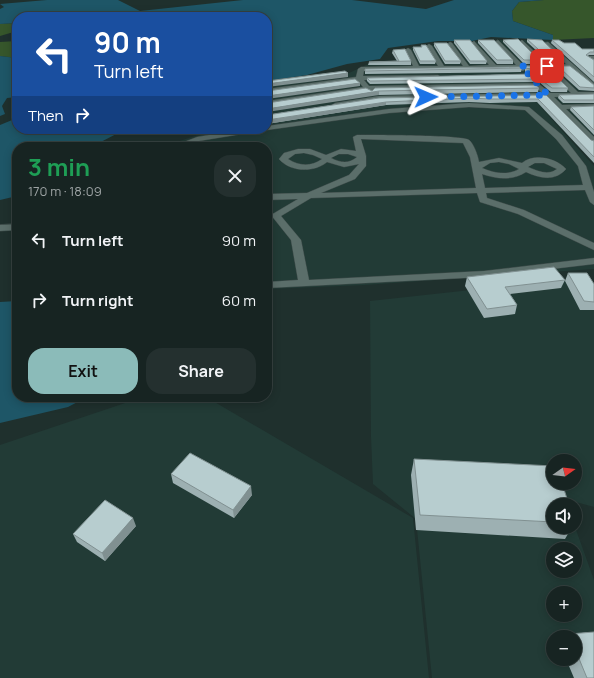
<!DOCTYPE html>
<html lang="en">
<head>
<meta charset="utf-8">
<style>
	:root { --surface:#172422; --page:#24302f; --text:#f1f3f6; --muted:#9ea4a5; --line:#364140; --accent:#8bbbb9 }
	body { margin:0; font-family:Manrope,sans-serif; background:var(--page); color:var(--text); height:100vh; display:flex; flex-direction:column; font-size:15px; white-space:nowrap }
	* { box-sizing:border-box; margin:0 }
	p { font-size:13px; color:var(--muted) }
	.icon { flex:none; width:22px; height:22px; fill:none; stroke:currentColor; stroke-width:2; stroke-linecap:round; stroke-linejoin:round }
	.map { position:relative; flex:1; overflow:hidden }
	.panel { position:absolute; left:12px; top:142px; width:260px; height:260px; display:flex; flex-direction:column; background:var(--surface); border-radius:16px; box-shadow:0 2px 10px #0003,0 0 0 1px var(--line) }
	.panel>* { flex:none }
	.top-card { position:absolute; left:12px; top:12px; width:260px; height:122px; border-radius:16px; box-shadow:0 2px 10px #0003,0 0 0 1px var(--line); background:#1a4fa0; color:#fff; overflow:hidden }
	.needle { width:26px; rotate:76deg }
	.controls { position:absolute; left:546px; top:454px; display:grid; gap:8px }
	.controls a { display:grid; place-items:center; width:36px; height:36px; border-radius:50%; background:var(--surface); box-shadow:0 2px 10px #0003,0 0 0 1px var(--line); font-size:20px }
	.pin { position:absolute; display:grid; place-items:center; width:34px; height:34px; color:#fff; margin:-17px; border-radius:8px; box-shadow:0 2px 6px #0006 }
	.me { position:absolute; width:44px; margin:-22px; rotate:89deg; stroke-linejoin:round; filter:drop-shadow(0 0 3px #0008) }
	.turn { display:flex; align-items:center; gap:14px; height:84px; padding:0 16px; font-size:18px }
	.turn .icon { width:52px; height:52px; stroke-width:2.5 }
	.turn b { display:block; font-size:28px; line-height:34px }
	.then { display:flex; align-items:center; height:38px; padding:0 16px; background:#0003; gap:8px; font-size:15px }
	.round { display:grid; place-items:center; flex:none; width:42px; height:42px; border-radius:16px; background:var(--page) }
	.headline { display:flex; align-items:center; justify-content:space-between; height:68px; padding:0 16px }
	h1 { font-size:24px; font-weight:700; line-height:30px; color:#1e9e55 }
	.primary-button { display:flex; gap:8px; margin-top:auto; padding:8px 16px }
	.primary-button a { flex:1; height:46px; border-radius:16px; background:var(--accent); color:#111; font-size:16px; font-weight:700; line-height:46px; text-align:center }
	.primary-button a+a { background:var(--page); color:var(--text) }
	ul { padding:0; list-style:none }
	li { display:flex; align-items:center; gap:12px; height:60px; padding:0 16px }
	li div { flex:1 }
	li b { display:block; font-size:15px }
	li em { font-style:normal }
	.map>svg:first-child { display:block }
	.built { fill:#223b36; fill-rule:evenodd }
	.green { fill:#36562b }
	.water { fill:#1e5667 }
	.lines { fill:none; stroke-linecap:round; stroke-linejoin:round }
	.minor-casing { stroke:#3d4b49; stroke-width:1 }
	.minor { fill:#5b6e6a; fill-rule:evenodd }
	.wall { fill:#9db0b2 }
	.shaded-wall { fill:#809091 }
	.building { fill:#b7cdcf; stroke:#809091 }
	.route { stroke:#1a73e8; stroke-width:7; stroke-dasharray:0 12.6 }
</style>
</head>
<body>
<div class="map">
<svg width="594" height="678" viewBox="0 0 594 678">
	<rect width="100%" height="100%" fill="#1f302d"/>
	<!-- built -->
	<path class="built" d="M500 40H536L558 42 582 52H594V163L536 102 594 166V269L365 285 267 289V147H161L195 136 212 133 195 135 192 129H267V84L349 73 368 64H398L392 53 414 47 451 43Z
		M580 278 594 301V507L565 499 553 505V527H575L594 580V678H432L416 519 373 484 371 437 370 301ZM553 461H575V483H553ZM553 549H575V571H553ZM553 593H575V615H553ZM553 637H575V659H553Z
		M143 397H206L413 518 429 678H0V445Z"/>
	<!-- green -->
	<path class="green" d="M544 0H594V38L553 40V35L513 21 512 11 519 2Z
		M17 23V31L0 36V24Z
		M17 41V58L0 56V42Z"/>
	<!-- water -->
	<path class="water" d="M47 0H118L140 11 243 0H352L426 9 454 0H544L519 2 512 11 513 21 553 35V40L491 37 472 41H438L388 48 380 59 347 64 307 75 267 81V17H17V23L0 24V9L4 7 0 4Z
		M0 56 17 58V97L7 98 2 106 5 114 0 116Z
		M17 118V129H126L91 147H17V196L0 200V125Z
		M17 301V397H87L68 407 0 423V302Z"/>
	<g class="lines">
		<defs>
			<path id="minor" d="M498 40 523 65H542L519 42 522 40 549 65 566 64 543 43 548 42 594 83V88L570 68H553L578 92H594V96L554 97 562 105 594 104V108L566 109 594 137V143H591L546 97 379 100 335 107 332 105 335 103 379 96 542 93 536 87 373 90V92L371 93 366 90 267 105V101L363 87 357 80 267 93V89L356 77 358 69 361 67 413 66 405 50 408 48 411 50 419 66H438L426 46 429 44 432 46 444 66H463L447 44 450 42 452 43 469 66 489 65 471 43 474 41 496 65H516L496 43 495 42ZM526 68H546L571 93H550L538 83 369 86 364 80 438 79 441 77 438 75 363 76 364 71 519 69 523 71Z
				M590 56H594V63L587 58Z
				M469 103 529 107 562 135 586 166 594 192V205L590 202 585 190 486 193 487 198 524 210 594 243V250L518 214 480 202 477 193 311 198 281 216 301 240 309 280 484 271 594 258V264L484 277 267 288V282L298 280 291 240 271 215 298 199 267 200V194L307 193 349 175 359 164 344 167 327 162C314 173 290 172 279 159L284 153 298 149H310L326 155 341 149 356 151 353 137 357 135C371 135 463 135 469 140 474 144 478 156 479 162L499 158 522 163C534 153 556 158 566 169 555 182 539 178 526 172 512 181 497 179 482 174L485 188 583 185 578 166 556 139 525 110 469 107 389 113 267 130 264 129H267V126L389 109ZM361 139 463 143 470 157 476 188 321 193 355 179 366 166V156ZM304 153 313 155 322 159C311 167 299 166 288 159L295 154ZM339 154H348L357 157C349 164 341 163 331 158ZM499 162 509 164 519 169C507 176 494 173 482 168L490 163ZM535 163H544L557 169C548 176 538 171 528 167Z
				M246 129H264L260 131 199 141 182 147H171L197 137Z
				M17 224V230L0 231V225Z"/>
		</defs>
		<!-- minor casing -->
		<use href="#minor" class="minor-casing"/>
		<!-- minor -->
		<use href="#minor" class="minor"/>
	</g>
	<!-- wall -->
	<path class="wall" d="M527 39 563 60 562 63H550L527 42Z
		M454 40 487 61 486 64H470L454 43Z
		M478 40 513 60V64H497L478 43Z
		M503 40 539 60 538 64H524L503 42Z
		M552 40 582 49H594V55H589L588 56 594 60V82L551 43Z
		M434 43 461 61 460 64H445L434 46Z
		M421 45 436 61 435 64H420L413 50V47H421Z
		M393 50 411 61V65H368L369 62 397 61 392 53Z
		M527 66 568 88 567 92H551L539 82 370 84 367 81V78L532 74 530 72H525V68Z
		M558 66 594 85V91L579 90 557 70Z
		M522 68 521 72 365 74V69Z
		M539 88 538 92 379 95 372 91Z
		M594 94V103H563L558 98 559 95Z
		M546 95 591 140 594 141V163L537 102 490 103 469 102 386 105 267 124V115L379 98Z
		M594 106V135L570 110 571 107Z
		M568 273 594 284V310H580L565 281Z
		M467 277 565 280 561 288 510 294 517 305 515 314 484 318 465 286Z
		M414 459 553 505V527H572L565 539 416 530 411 475Z
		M171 474 252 495 234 518 173 483Z
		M136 526 105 561 77 542 73 534Z
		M594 632V678H574L566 659H575V637H567L569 634Z"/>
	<!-- shaded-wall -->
	<path class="shaded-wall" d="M348 73V77L267 87V84Z
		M360 83V86L267 99V96Z
		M379 91V95L267 112V109Z
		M386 102V105L267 124V120Z
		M213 129H235L214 132Z
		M251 486 252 495 234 518 233 510Z
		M133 518 136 526 105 561 102 553Z"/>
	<!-- building -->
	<path class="building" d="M518 39 539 60H524L503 40Z
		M527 39 542 40 563 60H550Z
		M454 40H470L487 61H470Z
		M478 40H494L513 60H497Z
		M552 40H559L564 43H575L582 49H594V52H590L586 55 594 60V77Z
		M434 43H447L461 61H445Z
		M421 45H426L436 61H420L413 47H422Z
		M405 49 411 61 369 62 399 61 393 50Z
		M527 66H546L568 88H552L540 79 370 81 367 78 532 74 534 72 531 69 525 68Z
		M558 66H570L594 85V88L580 87Z
		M519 67 522 68 365 71V69Z
		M345 71 348 73 267 84V81Z
		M355 79 360 83 267 96V91Z
		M536 85 539 88 379 91 267 109V103L366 88 372 91 375 88Z
		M594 94V100H564L559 95Z
		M546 95 591 140 594 141V157L538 99H490L470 98 386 102 267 120V115L379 98Z
		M594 106V130L571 107Z
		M554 267 565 280 505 287 517 305 487 309 467 277Z
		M568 273H587L594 284V302L584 301Z
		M190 453 251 486 233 510 171 474Z
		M414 459 553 466V483H562L569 505H553V522L420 515Z
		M105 500 133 518 102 553 73 534Z
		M594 632V678H587L575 649V637H570L569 634Z"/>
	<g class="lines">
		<!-- route -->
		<path class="route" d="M426 97 548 95 521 66H547"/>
	</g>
</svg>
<div class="controls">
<a><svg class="needle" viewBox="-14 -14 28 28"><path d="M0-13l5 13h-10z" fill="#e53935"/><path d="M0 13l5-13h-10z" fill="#9ea4a5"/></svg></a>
<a><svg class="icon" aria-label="sound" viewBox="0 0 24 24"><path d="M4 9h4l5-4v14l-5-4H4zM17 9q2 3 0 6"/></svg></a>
<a><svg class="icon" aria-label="layers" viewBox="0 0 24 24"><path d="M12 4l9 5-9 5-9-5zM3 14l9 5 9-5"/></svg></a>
<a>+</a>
<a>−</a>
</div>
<div class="pin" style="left:547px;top:66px;background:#d93025"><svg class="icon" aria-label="arrive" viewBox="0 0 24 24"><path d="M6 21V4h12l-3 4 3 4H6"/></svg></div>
<svg class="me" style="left:426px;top:97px" viewBox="-20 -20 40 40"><path d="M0-17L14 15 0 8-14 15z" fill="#1a73e8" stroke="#fff" stroke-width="4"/></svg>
<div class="top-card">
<div class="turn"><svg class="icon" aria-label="left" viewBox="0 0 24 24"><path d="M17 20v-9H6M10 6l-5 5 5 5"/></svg><div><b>90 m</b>Turn left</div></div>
<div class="then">Then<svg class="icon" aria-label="right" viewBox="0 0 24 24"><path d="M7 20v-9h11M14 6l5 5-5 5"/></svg></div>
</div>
<section class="panel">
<div class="headline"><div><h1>3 min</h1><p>170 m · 18:09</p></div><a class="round"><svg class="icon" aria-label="close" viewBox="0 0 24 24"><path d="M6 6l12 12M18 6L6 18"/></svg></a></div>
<ul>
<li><svg class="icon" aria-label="left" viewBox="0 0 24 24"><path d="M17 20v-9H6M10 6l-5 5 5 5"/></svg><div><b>Turn left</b></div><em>90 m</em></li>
<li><svg class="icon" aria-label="right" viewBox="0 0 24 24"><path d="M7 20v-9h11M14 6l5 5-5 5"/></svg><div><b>Turn right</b></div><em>60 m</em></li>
</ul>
<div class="primary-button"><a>Exit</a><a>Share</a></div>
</section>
</div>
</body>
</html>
